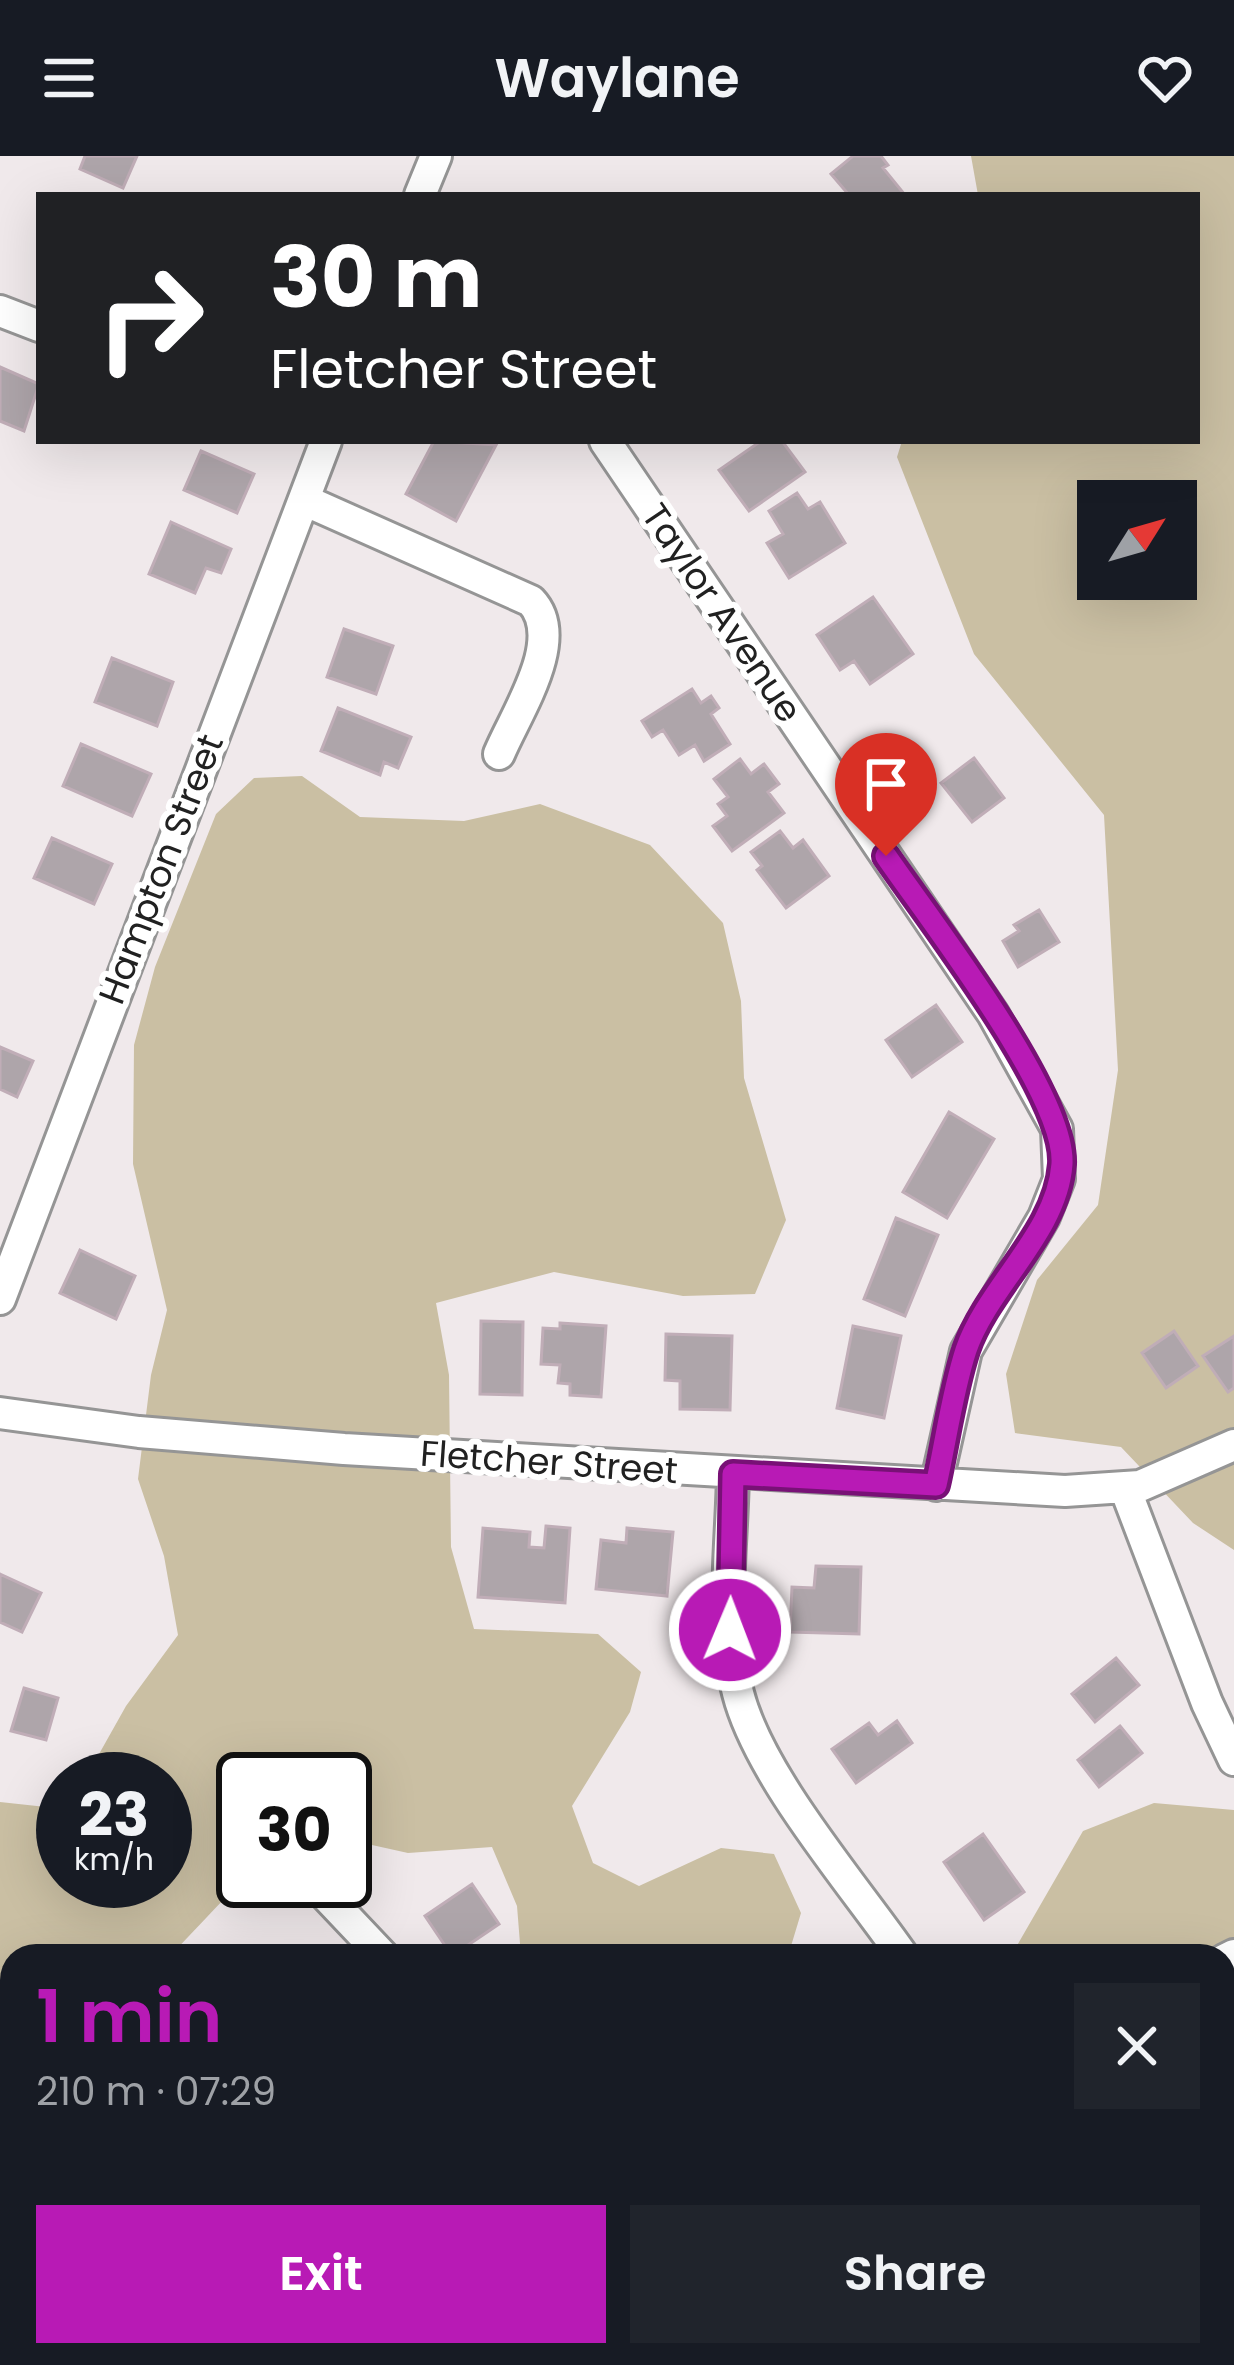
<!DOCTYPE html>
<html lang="en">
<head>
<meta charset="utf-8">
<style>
	:root { --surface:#171b24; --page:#20242c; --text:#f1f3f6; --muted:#9ea1a6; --accent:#b81ab5 }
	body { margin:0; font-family:Poppins,sans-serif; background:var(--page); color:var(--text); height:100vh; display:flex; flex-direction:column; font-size:45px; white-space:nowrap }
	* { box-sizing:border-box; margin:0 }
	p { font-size:39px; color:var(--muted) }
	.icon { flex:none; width:66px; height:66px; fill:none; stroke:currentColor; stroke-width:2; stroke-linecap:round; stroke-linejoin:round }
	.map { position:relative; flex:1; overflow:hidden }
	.panel { position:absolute; left:0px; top:1788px; width:1236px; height:423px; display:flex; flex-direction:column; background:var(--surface); border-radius:36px 36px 0 0; box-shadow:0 12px 48px #0002 }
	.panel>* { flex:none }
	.hud { position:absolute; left:36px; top:36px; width:1164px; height:252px; border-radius:0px; box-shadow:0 12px 48px #0002; background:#202124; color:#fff; overflow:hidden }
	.needle { width:78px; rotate:53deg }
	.tools { position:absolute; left:1077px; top:324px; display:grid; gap:24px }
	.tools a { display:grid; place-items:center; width:120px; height:120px; border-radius:0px; background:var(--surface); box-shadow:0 12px 48px #0002; font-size:60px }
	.speed { position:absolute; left:36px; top:1596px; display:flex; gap:24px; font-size:60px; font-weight:700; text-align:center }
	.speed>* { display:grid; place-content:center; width:156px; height:156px; border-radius:50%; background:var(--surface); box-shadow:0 12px 48px #0002; line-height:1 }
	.speed small { font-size:30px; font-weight:400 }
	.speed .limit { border:6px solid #111; border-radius:18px; background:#fff; color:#111 }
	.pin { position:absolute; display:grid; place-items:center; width:102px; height:102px; color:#fff; margin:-123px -51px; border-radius:50% 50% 50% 0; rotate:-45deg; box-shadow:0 0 12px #0007 }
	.pin .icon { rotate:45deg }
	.me { position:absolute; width:132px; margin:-66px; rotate:1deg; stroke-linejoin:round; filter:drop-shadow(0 0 9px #0008) }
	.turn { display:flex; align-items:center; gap:42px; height:252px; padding:0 36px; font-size:54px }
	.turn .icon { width:156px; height:156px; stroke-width:2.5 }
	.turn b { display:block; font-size:84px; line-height:102px }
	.round { display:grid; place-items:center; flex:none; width:126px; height:126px; border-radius:0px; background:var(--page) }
	.overview { display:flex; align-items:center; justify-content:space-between; height:204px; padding:0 36px }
	h1 { font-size:72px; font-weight:600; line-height:90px; color:var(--accent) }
	.button { display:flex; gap:24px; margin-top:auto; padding:24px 36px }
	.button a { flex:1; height:138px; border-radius:0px; background:var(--accent); color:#fff; font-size:48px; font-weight:600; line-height:138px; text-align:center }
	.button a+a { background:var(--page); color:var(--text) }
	header { display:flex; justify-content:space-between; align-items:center; height:156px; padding:0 36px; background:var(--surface); font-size:54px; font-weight:600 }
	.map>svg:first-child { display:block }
	.education { fill:#fce7e6 }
	.forest { fill:#cabfa3; fill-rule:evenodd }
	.building { fill:#aea5aa; stroke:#c0adb7; stroke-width:3 }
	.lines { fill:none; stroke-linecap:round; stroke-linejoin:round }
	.street-casing { stroke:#959595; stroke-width:36 }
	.street { stroke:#fff; stroke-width:30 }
	.route-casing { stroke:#781176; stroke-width:30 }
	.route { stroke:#b81ab5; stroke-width:21 }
	.labels { text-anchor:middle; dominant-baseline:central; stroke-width:12; stroke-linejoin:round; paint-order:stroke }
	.street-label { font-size:36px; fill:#212121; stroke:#fff }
</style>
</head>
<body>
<header><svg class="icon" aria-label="menu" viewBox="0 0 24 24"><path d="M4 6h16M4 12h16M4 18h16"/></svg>Waylane<svg class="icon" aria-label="heart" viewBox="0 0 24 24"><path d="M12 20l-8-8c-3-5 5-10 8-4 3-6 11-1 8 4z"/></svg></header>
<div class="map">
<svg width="1234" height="2209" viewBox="0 0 1234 2209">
	<rect width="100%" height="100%" fill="#f0e9eb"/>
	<!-- education -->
	<path class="education" d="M1234 2000V2209H1044L1039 2199H1224V2004Z"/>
	<!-- forest -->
	<path class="forest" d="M971 0H1234V1394L1193 1367 1121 1291 1015 1277 1006 1218 1037 1124 1098 1049 1118 914 1104 659 974 498 897 301 902 285H1197V39H978ZM1098 345H1176V423H1098Z
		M302 620 360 661 464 665 540 648 650 689 723 767 741 845 744 922 786 1064 755 1138 683 1140 554 1116 436 1147 449 1219 451 1391 474 1473 598 1478 641 1516 630 1556 572 1650 593 1707 639 1730 721 1692 774 1698 801 1757 788 1800H521L517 1750 492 1691 408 1697 345 1683V1623H243V1723L170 1800H12V1895L0 1900V1646L46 1651 63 1639V1725H165V1623H85L126 1550 178 1479 164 1400 138 1323 151 1219 167 1154 133 1008 134 889 155 811 216 658 254 622Z
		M1154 1647 1234 1654V2000L1224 2004V1800H1011L1083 1675Z
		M286 2199H454L447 2209H270Z
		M928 2199H1017L1022 2209H937Z"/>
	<!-- building -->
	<path class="building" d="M85 0H137L123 32 80 13Z
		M853 0H881L888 9 883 12 905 39H849L831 18Z
		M0 211 39 228 24 275 0 265Z
		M434 285 496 289 456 365 406 338Z
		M761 285H782L805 316 749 355 719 314Z
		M201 295 254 318 237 357 184 334Z
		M797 337 808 353 820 346 845 387 789 422 767 387 783 378 769 355Z
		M171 366 231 393 221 417 206 412 195 437 149 418Z
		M873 441 913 498 870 528 854 505 840 514 817 479Z
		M344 473 393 490 376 538 327 521Z
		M112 502 173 526 157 570 95 546Z
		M692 533 701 547 711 540 719 552 711 558 730 588 704 605 695 589 679 599 663 574 652 581 642 565Z
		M338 552 411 581 398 612 384 606 380 619 321 595Z
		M81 588 151 618 132 660 63 630Z
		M974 602 1004 642 972 666 941 627Z
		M740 603 751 618 764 608 779 628 768 636 784 657 732 695 713 670 727 660 718 648 728 641 714 623Z
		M780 675 793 692 803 684 829 720 786 752 757 714 762 710 751 696Z
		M52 682 112 708 94 748 34 722Z
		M1039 754 1059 786 1018 811 1003 785 1019 775 1014 769Z
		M936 849 962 886 912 921 886 884Z
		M0 891 33 905 17 941 0 933Z
		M949 956 994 983 947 1062 903 1036Z
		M896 1062 938 1079 905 1160 864 1143Z
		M80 1094 135 1120 116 1163 60 1137Z
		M481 1165 523 1166 522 1239 480 1238Z
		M560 1167 606 1170 601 1241 570 1239V1228L558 1227 560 1209 541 1208 543 1172 560 1173Z
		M853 1170 901 1180 884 1262 837 1252Z
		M1174 1175 1198 1210 1166 1232 1142 1197Z
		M666 1178 732 1180 730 1254 680 1253V1225L665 1224Z
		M1234 1180V1232L1228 1236 1203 1200Z
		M546 1370 570 1372 565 1447 478 1441 483 1372 530 1376 529 1391 544 1392Z
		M627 1372 673 1376 667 1440 596 1433 601 1384 626 1387Z
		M816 1410 861 1411 859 1478 790 1476 792 1431 814 1432Z
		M0 1418 41 1437 22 1476 0 1466Z
		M1116 1502 1139 1529 1095 1566 1072 1538Z
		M24 1532 58 1542 46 1584 11 1575Z
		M897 1565 912 1587 856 1627 832 1593 869 1567 878 1579Z
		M1120 1570 1142 1597 1099 1631 1078 1604Z
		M983 1678 1024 1736 984 1764 944 1706Z
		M472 1728 499 1768 452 1800 425 1760Z
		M12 2006V2042L0 2048V2013Z
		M481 2199H505L511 2209H465Z
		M553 2199H608L613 2206 560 2209Z"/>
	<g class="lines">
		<defs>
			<path id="street" d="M420 39 436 0
				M0 155 39 170
				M605 285 993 858 1057 973 1059 1023 1044 1061 966 1195 936 1329
				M304 344 531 445C567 483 516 557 499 598
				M0 1143 326 285
				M0 1257 139 1276 344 1293 1065 1335 1140 1330 1234 1289
				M733 1317C732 1388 720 1468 738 1537 759 1620 853 1728 903 1800
				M1125 1332 1207 1547 1234 1604
				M312 1725 383 1800
				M1224 1804 1234 1799
				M0 2154 12 2147
				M653 2199 660 2209
				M708 2209 720 2199"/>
		</defs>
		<!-- street casing -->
		<use href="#street" class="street-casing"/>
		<!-- street -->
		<use href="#street" class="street"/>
	</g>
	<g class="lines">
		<defs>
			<path id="route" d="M730 1474 733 1318 936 1329C946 1285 952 1237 966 1194 988 1130 1057 1077 1062 1008 1066 938 929 763 886 700"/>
		</defs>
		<!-- route casing -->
		<use href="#route" class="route-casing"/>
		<!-- route -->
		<use href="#route" class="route"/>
	</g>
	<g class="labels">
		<!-- street labels -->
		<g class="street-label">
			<text transform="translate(722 457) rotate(56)">Taylor Avenue</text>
			<text transform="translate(161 713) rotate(-69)">Hampton Street</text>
			<text transform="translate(549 1306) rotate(4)">Fletcher Street</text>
		</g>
	</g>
</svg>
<div class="tools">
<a><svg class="needle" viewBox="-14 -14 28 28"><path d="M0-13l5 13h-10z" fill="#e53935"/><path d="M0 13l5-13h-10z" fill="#9ea1a6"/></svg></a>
</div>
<div class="speed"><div>23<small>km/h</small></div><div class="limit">30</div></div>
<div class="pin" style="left:886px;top:700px;background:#d93025"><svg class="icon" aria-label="arrive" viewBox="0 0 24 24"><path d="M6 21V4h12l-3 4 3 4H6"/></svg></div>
<svg class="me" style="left:730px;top:1474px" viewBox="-20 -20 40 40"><circle r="17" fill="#b81ab5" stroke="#fff" stroke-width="3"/><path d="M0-11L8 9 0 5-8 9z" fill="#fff"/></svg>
<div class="hud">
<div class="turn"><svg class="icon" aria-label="right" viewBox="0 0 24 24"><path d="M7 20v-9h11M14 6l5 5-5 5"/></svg><div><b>30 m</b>Fletcher Street</div></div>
</div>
<section class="panel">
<div class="overview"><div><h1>1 min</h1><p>210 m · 07:29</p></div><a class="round"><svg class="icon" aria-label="close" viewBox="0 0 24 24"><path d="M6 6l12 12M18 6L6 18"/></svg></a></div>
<div class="button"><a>Exit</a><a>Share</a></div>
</section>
</div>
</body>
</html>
